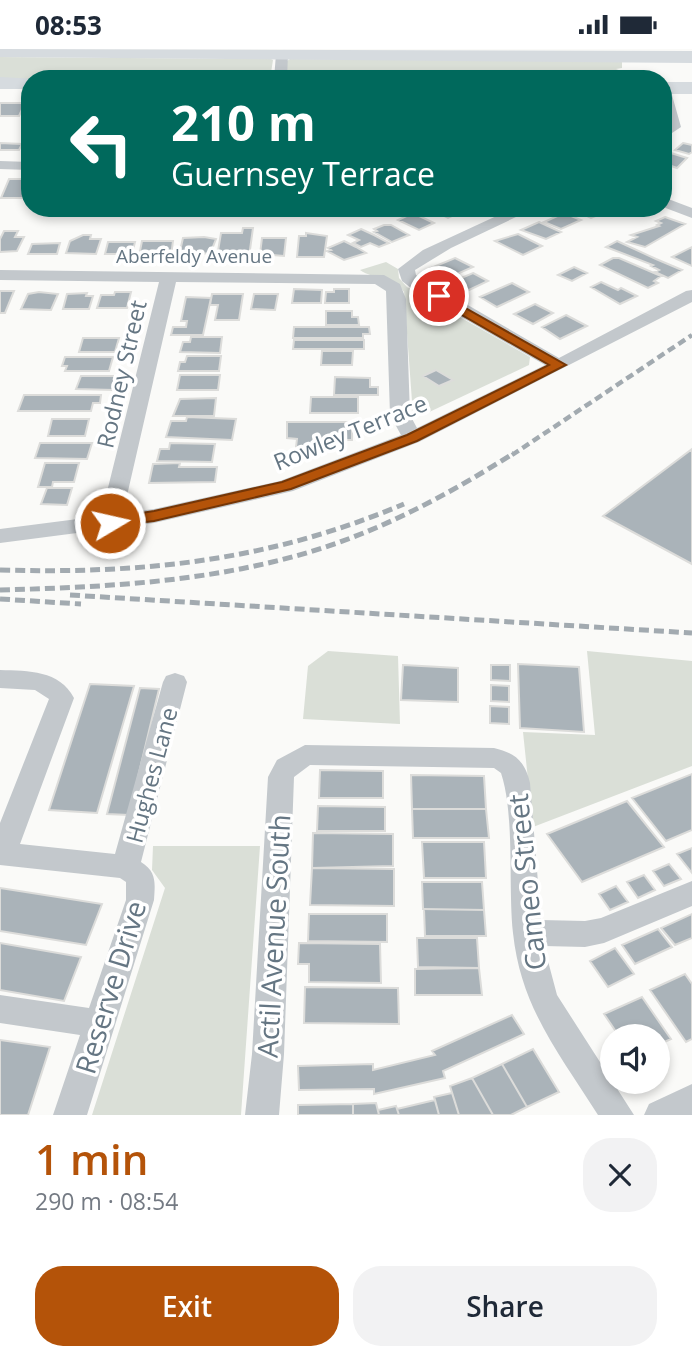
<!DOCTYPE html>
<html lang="en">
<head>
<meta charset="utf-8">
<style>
	:root { --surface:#fff; --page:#f2f2f3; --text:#1f2937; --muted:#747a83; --accent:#b45309 }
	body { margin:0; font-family:"Open Sans",sans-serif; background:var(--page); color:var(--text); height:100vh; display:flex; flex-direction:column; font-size:26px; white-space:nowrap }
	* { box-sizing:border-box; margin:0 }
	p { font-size:23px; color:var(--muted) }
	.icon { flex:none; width:38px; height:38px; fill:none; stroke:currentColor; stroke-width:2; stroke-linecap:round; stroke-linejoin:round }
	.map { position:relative; height:1066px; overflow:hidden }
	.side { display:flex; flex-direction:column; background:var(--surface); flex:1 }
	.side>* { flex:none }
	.banner { position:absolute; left:21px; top:21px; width:651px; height:147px; border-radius:28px; box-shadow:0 4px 10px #0003; background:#00695c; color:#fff; overflow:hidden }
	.fabs { position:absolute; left:600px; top:975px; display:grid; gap:14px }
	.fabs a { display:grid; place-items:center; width:70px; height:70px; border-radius:50%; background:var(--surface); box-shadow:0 4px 10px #0003; font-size:35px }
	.pin { position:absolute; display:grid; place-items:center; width:60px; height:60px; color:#fff; margin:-30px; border:4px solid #fff; border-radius:50%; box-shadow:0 2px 7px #0007 }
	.me { position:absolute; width:77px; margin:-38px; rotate:81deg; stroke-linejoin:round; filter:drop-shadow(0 0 5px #0008) }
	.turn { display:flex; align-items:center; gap:24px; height:147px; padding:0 35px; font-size:32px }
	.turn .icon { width:91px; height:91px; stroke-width:2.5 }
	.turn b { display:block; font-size:49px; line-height:60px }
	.round { display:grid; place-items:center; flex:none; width:74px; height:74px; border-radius:28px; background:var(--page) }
	.summary { display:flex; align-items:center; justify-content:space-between; height:119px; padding:0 35px }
	h1 { font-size:42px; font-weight:600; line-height:52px; color:var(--accent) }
	.primary-button { display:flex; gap:14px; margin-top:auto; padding:14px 35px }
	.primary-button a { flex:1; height:80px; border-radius:28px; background:var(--accent); color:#fff; font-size:28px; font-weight:600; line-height:80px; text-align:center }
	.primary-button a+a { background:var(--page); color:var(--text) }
	.status { display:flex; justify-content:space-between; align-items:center; height:49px; padding:0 35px; background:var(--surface); direction:ltr }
	.status svg { height:19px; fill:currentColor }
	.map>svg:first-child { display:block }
	.green { fill:#dadfd7 }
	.building { fill:#aab3b9; stroke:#dcdcda; stroke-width:2 }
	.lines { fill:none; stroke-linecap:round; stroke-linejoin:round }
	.minor { fill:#c3c8cc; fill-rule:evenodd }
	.trunk { fill:#d6dbdf; fill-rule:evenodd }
	.rail-far1 { stroke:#a2aab0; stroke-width:4.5; stroke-dasharray:8 4.5; stroke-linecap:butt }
	.rail { stroke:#a2aab0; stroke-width:5; stroke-dasharray:10 5; stroke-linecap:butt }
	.route { fill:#b45309; stroke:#753606; stroke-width:2 }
	.labels { text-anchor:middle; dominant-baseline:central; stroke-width:7; stroke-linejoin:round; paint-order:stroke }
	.far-street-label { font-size:19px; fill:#657683; stroke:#fff }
	.street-label { font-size:23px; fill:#657683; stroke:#fff }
	.near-street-label { font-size:28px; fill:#657683; stroke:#fff }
</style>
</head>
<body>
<div class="status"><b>08:53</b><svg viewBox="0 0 49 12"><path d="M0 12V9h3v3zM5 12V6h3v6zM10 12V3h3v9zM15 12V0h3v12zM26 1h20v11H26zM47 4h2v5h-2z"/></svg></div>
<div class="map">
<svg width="692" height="1066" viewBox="0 0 692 1066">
	<rect width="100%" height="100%" fill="#fafaf8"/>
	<!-- green -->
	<path class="green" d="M0 8 271 10 273 11 270 30H0Z
		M290 10 622 12V19L616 20 624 23 627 30H285L287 12Z
		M386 213 398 220 399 229 407 238 530 308 529 316 425 365 413 366 404 243C394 227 374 231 360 221Z
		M328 602 398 607 400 675 303 670 308 617Z
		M587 602 692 612V717L533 778 523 683 595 686Z
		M153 797H260L241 1066H92L165 839 152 821Z"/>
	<!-- building -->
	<path class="building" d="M0 54H25L19 67H0Z
		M0 94 22 95 19 101H0Z
		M683 94 692 96V103L689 105 675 101Z
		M671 104 687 109 677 119 663 114V110Z
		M9 130H30V140L24 149H1Z
		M190 159H216L215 164H189Z
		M331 159H362L348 162 347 165H331Z
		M429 159H458L459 160 453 162 458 164 448 169Z
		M576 159H607L610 161 591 169 574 161Z
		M413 164 434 174 419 181 398 171Z
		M564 164 581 171 561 180 544 173Z
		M665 168 685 175 645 198 627 193 637 188 631 186 659 177 657 176 661 174 656 172Z
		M539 173 561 183 546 190 521 181Z
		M384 176H391L409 186 392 193 374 183 377 182 374 180Z
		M243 179H253L249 208H217L221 184H242Z
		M361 180 374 186 389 194 379 198 370 194 361 198 353 194 359 191 348 186Z
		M4 182H18L15 188H24L17 202 0 203V190Z
		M306 184 327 187 324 208H297L299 187H306Z
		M518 185 542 197 523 206 495 192Z
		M83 186H91L90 190H101L96 205 66 204 70 192Z
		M204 188 216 190 210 205 180 202 183 189Z
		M262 189H286L284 207 260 205Z
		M142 192H173L171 207H139Z
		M344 192 356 198 366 204 344 211 327 202 331 201 328 199Z
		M617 192 656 210 682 221 668 229 655 223 659 221 651 217 653 216 606 198Z
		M108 193H135L132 205H105Z
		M60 194 57 205H28L32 195Z
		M692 198V217L672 208Z
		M455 209 473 218 448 229 431 219Z
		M613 209H619L661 227 654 232 658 234 648 239 600 216Z
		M574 218 587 224 572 232 558 226Z
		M473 224 488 232 469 241 454 232Z
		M601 233 618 241 621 239 637 247 620 255 591 238Z
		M512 234 529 243 497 258 480 248Z
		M294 240 322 241 321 254H292Z
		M334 240H349V254H325L326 243H334Z
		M0 242H14L5 264H0Z
		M39 243 58 245 51 261 21 260 28 245Z
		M115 243H131L127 259H97L101 246H114Z
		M87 244 86 247H93L89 260H63L67 245Z
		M212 245H243L239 271H215L218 256H210Z
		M254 245H278L275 261 251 260Z
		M186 248 211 249 203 286H171L173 278H186L187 272H181Z
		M535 255 553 264 533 275 514 265Z
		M326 262H352V268H358L359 276H326Z
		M566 266 587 277 560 290 542 278Z
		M294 278H369L370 285H363V289H293Z
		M191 288H222L220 304 180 303 183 293H190Z
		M83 289H119L115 303H79Z
		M294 291H364V300H293Z
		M322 302H353L352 316H321Z
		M187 307H221L219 322H178L180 313H185Z
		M65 308H113L109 322H65L67 317H62Z
		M436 321 453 331 439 337 423 327Z
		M180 326H220L218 341H177Z
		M81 327H118L114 341 76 340Z
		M335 328 370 329V338H378V346H334Z
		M24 346H101L100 354H93L91 362H18Z
		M311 348H358V364H310Z
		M216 349 214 367H173L180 350Z
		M187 368 236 370 232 391 166 388 171 372H186Z
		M52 370H89L85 387H48Z
		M287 373H352V391H314L323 402 306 408 296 398 297 390 287 389Z
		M40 394H92L87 410 35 409Z
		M170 394 215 395 212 413 157 412 160 400H169Z
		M692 400V515L603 467Z
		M45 414H79L74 433H53L52 438H38Z
		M180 414 179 418H217L215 433 149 434 153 415Z
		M47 439H72L67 456 41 455Z
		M518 615 579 618 584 683 520 679Z
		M403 616 458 619V653L401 651Z
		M491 616H510V632L491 631Z
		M90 635 134 637 97 764 49 761Z
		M491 636 509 637V653L491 652Z
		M140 639 159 640 129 766 107 765Z
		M490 657 509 658V675L490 674Z
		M320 721 383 722V749H319Z
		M692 725V781L666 792 632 749Z
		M411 726 484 727 486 760H412Z
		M627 752 664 798 582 833 547 785Z
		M318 757 385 758V782H317Z
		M412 760H486L489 789H413Z
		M313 784 393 785V817L312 819Z
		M422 793H484L486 829H424Z
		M692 799V824L677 805Z
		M669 815 681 830 664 837 653 822Z
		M312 819 394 820V857L310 856Z
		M644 826 655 841 638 849 627 833Z
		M422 833H482L484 861 423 860Z
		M616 837 628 853 610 861 599 845Z
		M0 839 102 855 86 896 0 882Z
		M424 860 484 861 486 887H425Z
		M309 865H387V893L308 892Z
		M692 865V889L675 896 661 879Z
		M658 880 672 898 635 915 622 896Z
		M417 889H477L479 919 418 918Z
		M0 894 81 908 64 952 0 941Z
		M299 894 380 895 381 934 309 933V915H298Z
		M615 899 634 925 608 938 590 912Z
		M479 919 482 946H415V920Z
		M685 925 692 935V990L686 993 650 941Z
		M305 938 398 939 399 975 304 974Z
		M642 948 671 990 658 996V987H619L604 965Z
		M512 966 524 985 443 1022 445 1029 374 1045V1040L299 1041 298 1017 373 1015V1021L435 1006 432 1002Z
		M0 991 50 998 28 1066H0Z
		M533 1000 559 1043 527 1058 502 1015Z
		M502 1015 527 1058 511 1066H493L472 1029Z
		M472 1029 493 1066H459L450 1037Z
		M452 1044 459 1066H439L434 1048Z
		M435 1051 439 1066H399L397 1060Z
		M376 1054 379 1066H353V1055Z
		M353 1055V1066H298V1056Z
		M396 1057 399 1066H379L378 1061Z"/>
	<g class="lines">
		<!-- minor -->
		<path class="minor" d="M282 1 288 5 287 30H274L276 5Z
			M663 35 670 39 681 78 663 90V79L667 77 663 64Z
			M0 112 30 113V121L0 120Z
			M663 148 692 159V169L663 158Z
			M514 159H535L451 199 415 221 416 226 559 309 686 242 692 241V253L419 393 293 442 154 474 0 494V480L101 467 159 233 0 231V221L384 226 400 235 406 250 410 366 417 379 545 316 411 239 402 232 398 220 423 201ZM176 233 375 235 386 242 390 366 401 386 280 432 154 460 123 464Z
			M0 621C29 622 59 621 74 649L20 795 115 805 163 633 166 627 175 624 184 627 187 633 141 813C157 823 155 834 154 851L87 1066H53L80 986 0 974V946L89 959 126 851V833L120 829 0 816V774L49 650 35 641 0 639Z
			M305 696 494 699C515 704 525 712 530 734L541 871 585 872 601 869 692 832V857L604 894 585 898 544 897 557 946 634 1066H598C559 1004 521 959 513 884 508 837 515 766 501 724L494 719 310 716 294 728 284 1005 279 1066H245L252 1005 268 728 277 711Z
			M692 1035V1066H644L649 1055Z"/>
		<!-- trunk -->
		<path class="trunk" d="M0 0 692 2V14L0 8Z
			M0 28 38 30H30V40H0Z
			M663 33H692V45H663Z"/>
		<!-- rail-far1 -->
		<path class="rail-far1" d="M512 406 692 286"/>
		<!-- rail -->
		<path class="rail" d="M0 521C145 525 269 512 404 455
			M0 541C114 538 231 532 340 493 401 471 459 439 514 404
			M70 546 692 584
			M0 550 81 555"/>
	</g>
	<!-- route -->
	<path class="route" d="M439 244 566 316 417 392 291 440 154 472 105 478 102 474 110 469 154 462 282 433 407 386 549 316 434 250 433 247Z"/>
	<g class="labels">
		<!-- far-street labels -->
		<g class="far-street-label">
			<text x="194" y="207">Aberfeldy Avenue</text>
		</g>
		<!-- street labels -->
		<g class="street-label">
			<text transform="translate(121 325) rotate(-77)">Rodney Street</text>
			<text transform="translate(350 383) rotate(-22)">Rowley Terrace</text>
			<text transform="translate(151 726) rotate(-75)">Hughes Lane</text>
		</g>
		<!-- near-street labels -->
		<g class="near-street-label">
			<text transform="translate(526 833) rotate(-96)">Cameo Street</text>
			<text transform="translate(273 887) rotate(-87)">Actil Avenue South</text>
			<text transform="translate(110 938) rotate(-73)">Reserve Drive</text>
		</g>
	</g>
</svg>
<div class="fabs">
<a><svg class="icon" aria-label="sound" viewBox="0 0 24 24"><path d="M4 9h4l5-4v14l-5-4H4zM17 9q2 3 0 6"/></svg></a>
</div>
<div class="pin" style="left:439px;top:247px;background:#d93025"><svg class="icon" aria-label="arrive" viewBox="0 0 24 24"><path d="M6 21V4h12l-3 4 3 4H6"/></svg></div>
<svg class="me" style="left:110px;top:474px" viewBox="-20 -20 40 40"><circle r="17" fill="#b45309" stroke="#fff" stroke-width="3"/><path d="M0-11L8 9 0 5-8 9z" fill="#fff"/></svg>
<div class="banner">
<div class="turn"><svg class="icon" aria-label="left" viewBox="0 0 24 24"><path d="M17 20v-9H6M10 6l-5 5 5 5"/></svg><div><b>210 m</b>Guernsey Terrace</div></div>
</div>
</div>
<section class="side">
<div class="summary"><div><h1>1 min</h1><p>290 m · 08:54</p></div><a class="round"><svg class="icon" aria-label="close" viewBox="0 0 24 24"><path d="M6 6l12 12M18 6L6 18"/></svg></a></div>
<div class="primary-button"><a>Exit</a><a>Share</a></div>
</section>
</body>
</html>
